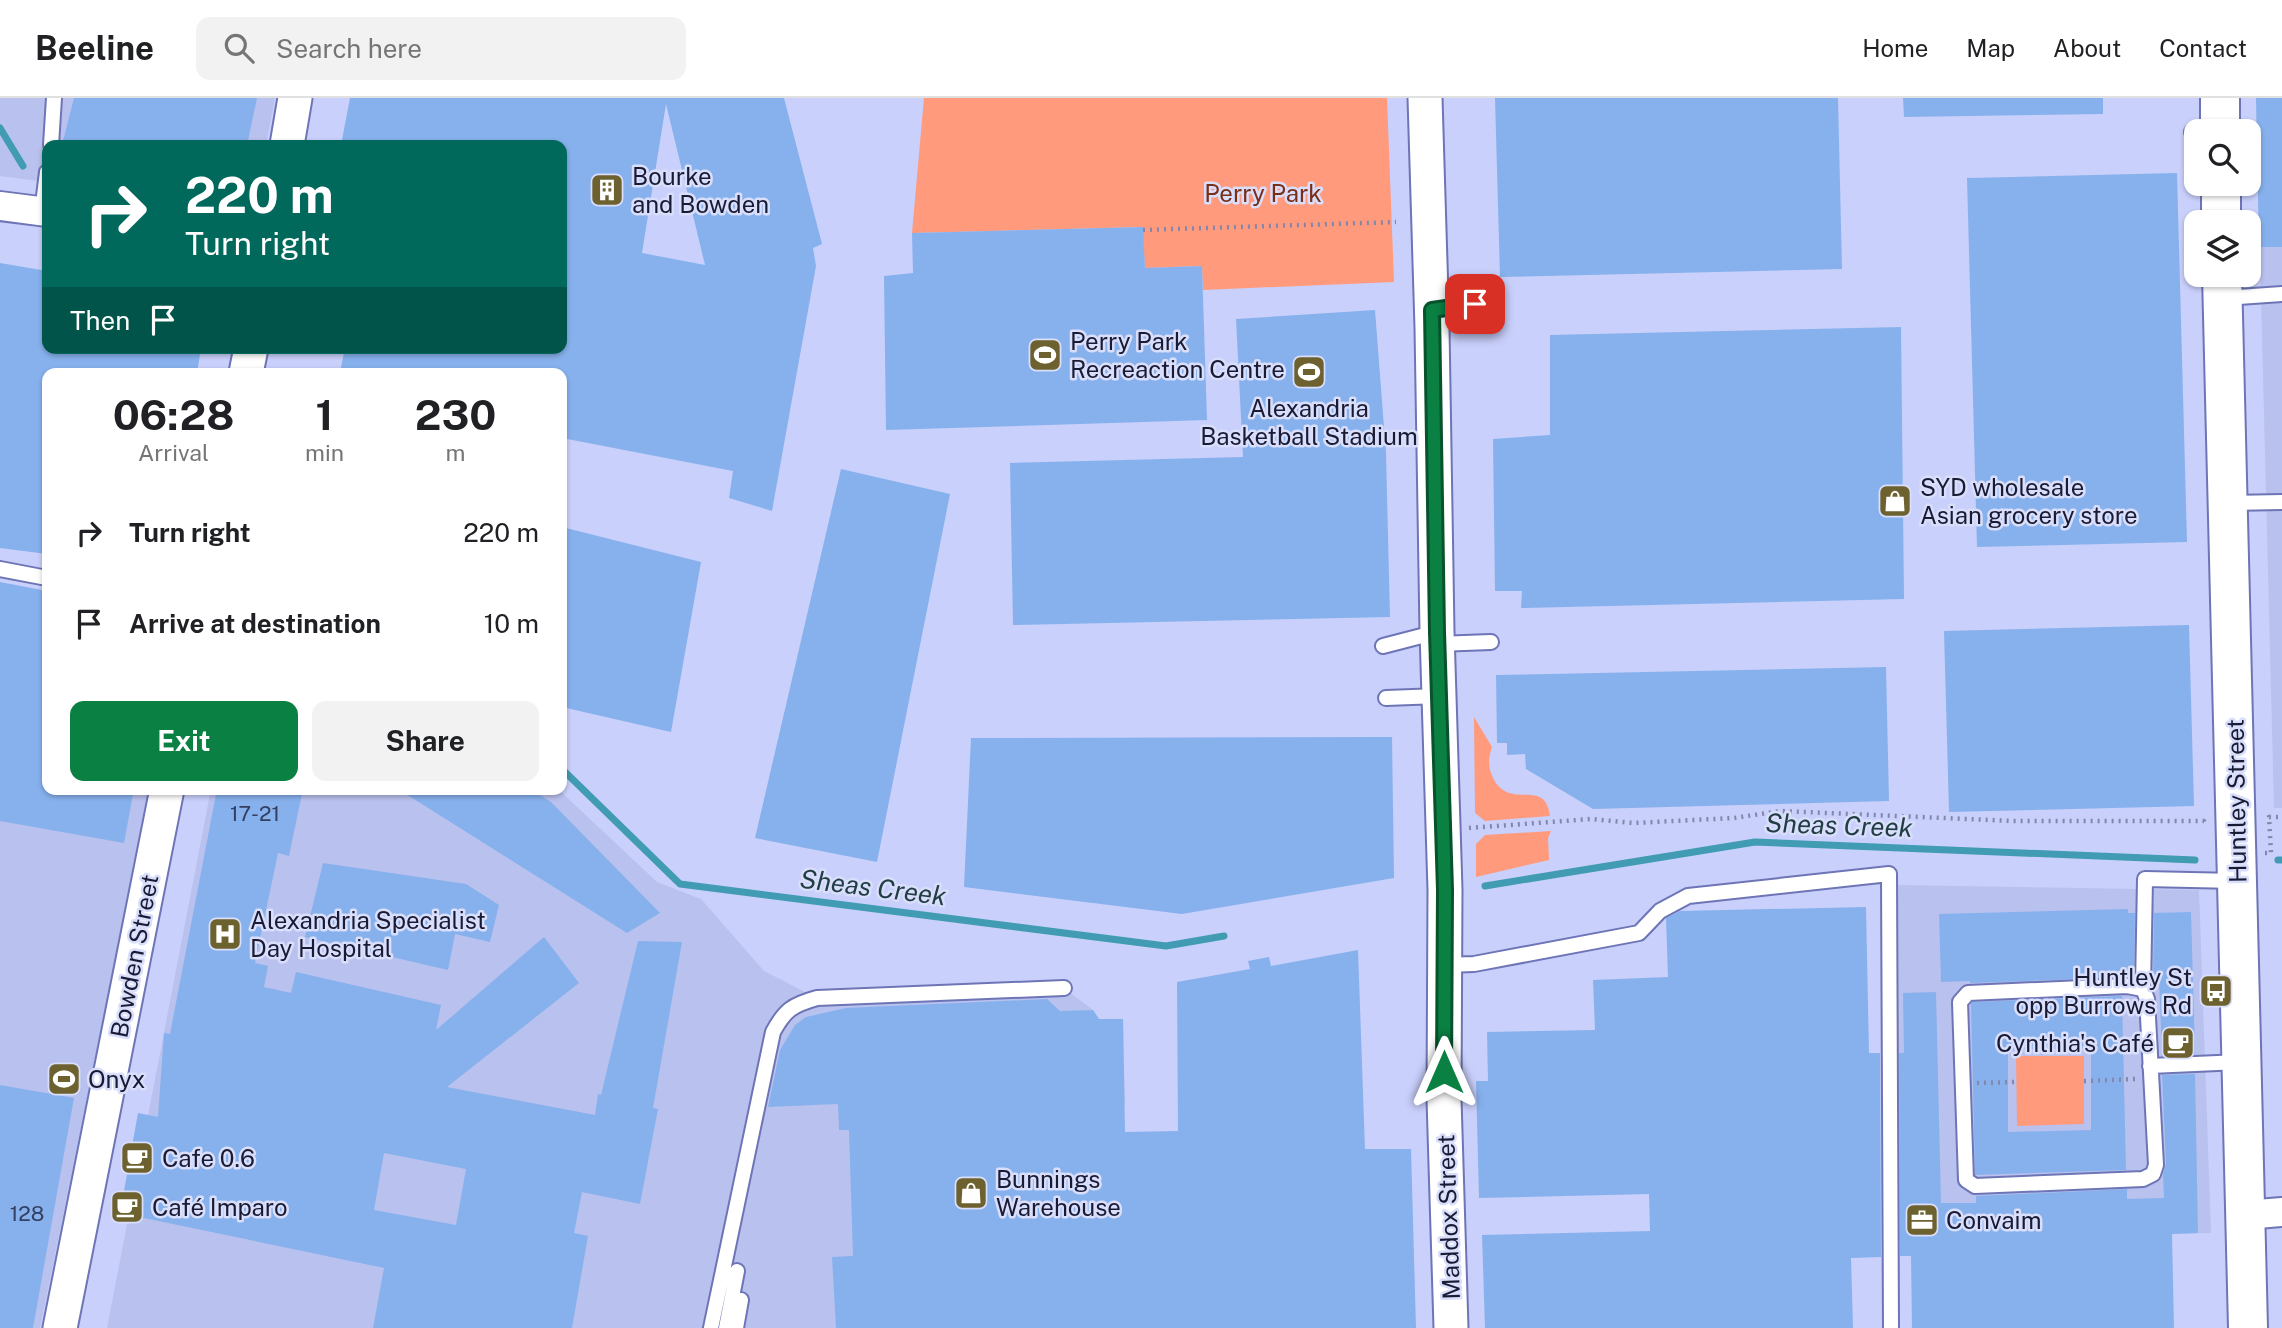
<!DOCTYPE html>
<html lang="en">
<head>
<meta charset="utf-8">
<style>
	:root { --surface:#fff; --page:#f2f2f2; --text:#202124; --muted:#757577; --line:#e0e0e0; --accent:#0b8043 }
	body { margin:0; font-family:"Public Sans",sans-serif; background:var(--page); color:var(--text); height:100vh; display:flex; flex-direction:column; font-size:26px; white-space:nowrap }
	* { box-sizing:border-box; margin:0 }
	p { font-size:23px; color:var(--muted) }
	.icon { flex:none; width:38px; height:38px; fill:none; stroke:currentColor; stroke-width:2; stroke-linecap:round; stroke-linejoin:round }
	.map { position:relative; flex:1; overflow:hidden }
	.drawer { position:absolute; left:42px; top:270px; width:525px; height:427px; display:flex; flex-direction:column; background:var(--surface); border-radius:14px; box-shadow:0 2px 5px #0004 }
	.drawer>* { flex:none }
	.guide { position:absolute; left:42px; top:42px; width:525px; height:214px; border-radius:14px; box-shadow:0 2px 5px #0004; background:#00695c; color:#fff; overflow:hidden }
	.buttons { position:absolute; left:2184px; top:21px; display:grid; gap:14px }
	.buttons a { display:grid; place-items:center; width:77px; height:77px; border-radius:14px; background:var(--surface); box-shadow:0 2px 5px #0004; font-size:35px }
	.pin { position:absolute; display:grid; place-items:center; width:60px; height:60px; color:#fff; margin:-30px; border-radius:14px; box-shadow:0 4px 10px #0006 }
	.me { position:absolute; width:77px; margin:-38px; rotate:0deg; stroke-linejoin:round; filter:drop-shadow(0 0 5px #0008) }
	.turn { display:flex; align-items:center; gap:24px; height:147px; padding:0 28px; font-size:32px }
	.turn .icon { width:91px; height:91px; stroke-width:2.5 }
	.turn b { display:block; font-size:49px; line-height:60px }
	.then { display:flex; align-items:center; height:66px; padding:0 28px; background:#0003; gap:14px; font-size:26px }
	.eta { display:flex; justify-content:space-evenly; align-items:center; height:119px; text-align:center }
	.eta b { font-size:42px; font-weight:700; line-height:49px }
	.button { display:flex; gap:14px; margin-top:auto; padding:14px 28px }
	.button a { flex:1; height:80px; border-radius:14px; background:var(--accent); color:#fff; font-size:28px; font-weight:700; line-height:80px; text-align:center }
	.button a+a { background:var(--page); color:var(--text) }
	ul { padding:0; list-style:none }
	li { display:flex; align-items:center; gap:21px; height:91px; padding:0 28px }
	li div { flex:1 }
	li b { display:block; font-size:26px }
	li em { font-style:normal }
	header { display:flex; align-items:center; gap:42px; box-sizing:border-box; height:98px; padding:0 35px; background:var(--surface); border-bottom:2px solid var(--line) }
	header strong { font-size:33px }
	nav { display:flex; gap:38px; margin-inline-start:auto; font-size:24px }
	.search { width:490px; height:63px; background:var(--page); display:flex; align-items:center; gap:18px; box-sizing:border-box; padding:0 24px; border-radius:14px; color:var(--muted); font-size:26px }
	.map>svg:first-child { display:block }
	.built { fill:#b9c1ee }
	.green { fill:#ff9a7c }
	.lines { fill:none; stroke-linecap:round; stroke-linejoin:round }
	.stream { stroke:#409bb3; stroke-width:7 }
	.building { fill:#87b1ed; fill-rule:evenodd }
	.service-casing { stroke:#6d75b6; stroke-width:18 }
	.minor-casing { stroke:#6d75b6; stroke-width:32 }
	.tertiary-casing { stroke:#6d75b6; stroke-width:37 }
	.secondary-casing { stroke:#6d75b6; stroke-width:42 }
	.path { stroke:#8287ab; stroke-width:4.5; stroke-dasharray:2 5; stroke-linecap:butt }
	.service { stroke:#fff; stroke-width:14 }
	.minor { stroke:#fff; stroke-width:28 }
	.tertiary { stroke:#fff; stroke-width:33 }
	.secondary { stroke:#fff; stroke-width:38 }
	.route-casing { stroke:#07532c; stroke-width:18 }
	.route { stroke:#0b8043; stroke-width:12 }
	.labels { text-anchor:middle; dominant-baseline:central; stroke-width:5; stroke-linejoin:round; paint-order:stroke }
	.number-label { font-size:21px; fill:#344063 }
	.poi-label { font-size:24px; fill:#191b35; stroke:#d9defb; text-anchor:start }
	.park-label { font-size:24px; fill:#782e17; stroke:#d9defb }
	.street-label { font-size:24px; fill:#191b35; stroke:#d9defb }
	.water-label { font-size:26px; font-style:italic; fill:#223e45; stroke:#d9defb }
</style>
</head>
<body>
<header>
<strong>Beeline</strong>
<div class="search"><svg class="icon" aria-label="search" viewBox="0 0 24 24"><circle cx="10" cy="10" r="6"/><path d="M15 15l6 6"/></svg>Search here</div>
<nav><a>Home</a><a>Map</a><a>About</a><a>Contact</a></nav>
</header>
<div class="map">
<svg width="2282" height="1230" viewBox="0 0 2282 1230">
	<rect width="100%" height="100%" fill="#c9d0fb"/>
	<!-- built -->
	<path class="built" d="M0 0H275L266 47H47V84L0 78Z
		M2256 0H2282V710H2274Z
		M0 492 47 500V691H150L40 1230H0Z
		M211 691H558L657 784 701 801 764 873 817 900 1064 890 1093 912 1099 921 1123 922 1125 1007H1090L1094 1230H107Z
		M1897 787 2199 792 2211 1135 1898 1142Z"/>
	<!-- green -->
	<path class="green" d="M924 0H1387L1394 184 1203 192 1202 168 1145 170 1142 129 912 135Z
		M1474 619 1492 649C1488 661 1488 669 1493 680 1510 714 1545 678 1550 718L1485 723 1475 715Z
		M1551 733 1548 740 1549 762 1476 779V746L1485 737Z
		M2016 958H2084V1026L2017 1028Z"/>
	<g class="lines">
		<!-- stream -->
		<path class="stream" d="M0 30 23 68
			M562 671 680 786 1166 848 1224 838
			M2278 762H2282
			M1485 788 1755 744 2195 762"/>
	</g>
	<!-- building -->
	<path class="building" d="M74 0H257L247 47H62Z
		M350 0H784L822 146 813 150 816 168 772 413 729 400 733 373 562 340V275L340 274 345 250H562V47H341ZM666 6 705 167 642 155Z
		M1495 0H1838L1842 171 1500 179Z
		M1903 0H2103V16L1904 19Z
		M2256 0H2282V149H2259Z
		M2177 75 2187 444 1977 449 1967 80Z
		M1143 129 1145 170 1202 168 1207 322 886 332 884 178 913 175 912 135Z
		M0 165 47 173V250H201L197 275H47V456L0 450Z
		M1375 212 1386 355 1390 519 1013 527 1010 365 1243 359 1236 221Z
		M1901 229 1904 501 1521 510 1522 493H1495L1493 341 1550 337V237Z
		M841 371 950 396 877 764 755 740Z
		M562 429 701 464 671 634 562 609Z
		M0 484 47 493V691H134L124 745 0 723Z
		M2189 527 2194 708 1949 714 1944 533Z
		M1886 569 1889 703 1593 711 1526 671 1525 656 1507 657V645H1497L1496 577Z
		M1392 639 1394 780 1182 816 964 789 971 640Z
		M217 691H303L289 758 278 755 255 865 268 868 264 889 291 895 296 874 441 907 436 932 544 839 579 885 447 989 595 1017 598 996 601 997 638 843 682 844 653 1010 658 1011 640 1106 582 1094 574 1135 588 1138 572 1230H373L384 1170 120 1115 138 1015 158 1019 164 935 170 936ZM384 1055 466 1071 456 1127 374 1112Z
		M398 691H530L551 704 660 815 627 835Z
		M323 765 466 786 499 807 490 844 455 836 448 872 305 839Z
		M1866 809 1869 955H1880L1881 1159 1851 1160 1853 1230H1485L1482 1137 1650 1133 1649 1096 1479 1100 1476 983H1488L1487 934 1595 932 1593 882 1668 879 1666 820 1680 813Z
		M2128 811V815H2135L2134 879 1970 885V883L1941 884 1939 816Z
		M2191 814 2195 956 2162 958 2159 878 2153 879 2154 815Z
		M1358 852 1365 1051H1411L1416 1230H836L832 1159 853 1158 849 1032H839L838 1006 768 1009 780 952 795 927 806 919 846 910 1047 901 1060 913 1093 912 1099 921H1123L1125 1034 1178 1033 1177 884 1250 871 1248 863 1269 859 1271 868Z
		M1936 894 1941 1105H1976V1098L2127 1091V1101L2164 1100 2163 1076 2166 1066 2162 977 2195 976 2198 1135 2172 1136 2174 1230H1912L1911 1158H1900L1899 955H1904L1903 895Z
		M2122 898 2126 1072 1975 1077 1971 906 1972 904ZM2091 950V1032L2008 1034V952Z
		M0 987 74 1000 33 1230H0Z"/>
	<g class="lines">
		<defs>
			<path id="service" d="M2192 34H2196
				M51 47 54 0
				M42 114 47 74
				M2224 200 2282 196
				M1432 212 1475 206
				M2230 405 2282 404
				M0 471 47 480
				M1437 546 1491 544
				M1383 548 1437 534
				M1386 600 1439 598
				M1444 867 1474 866 1639 835 1660 813 1688 798 1889 776 1891 1230
				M2127 888 2143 891 2147 901 2156 1067 2153 1076 2143 1081 1975 1088 1966 1082 1960 904 1968 895Z
				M2143 891 2145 781 2236 783
				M2150 968 2240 964
				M711 1230 773 934C785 912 792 907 817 900L1064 890
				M726 1230 737 1173
				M736 1230 741 1202"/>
			<path id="minor" d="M0 108 47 114
				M2245 1117 2282 1114"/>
			<path id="tertiary" d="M1425 0 1432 230 1437 534 1445 792 1444 1001 1451 1230
				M287 47 295 0
				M246 275 251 250
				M60 1230 167 691"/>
			<path id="secondary" d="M2220 33V0
				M2221 86V124
				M2222 177 2248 1230"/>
		</defs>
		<!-- service casing -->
		<use href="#service" class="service-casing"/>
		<!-- minor casing -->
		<use href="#minor" class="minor-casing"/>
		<!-- tertiary casing -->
		<use href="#tertiary" class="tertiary-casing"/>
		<!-- secondary casing -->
		<use href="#secondary" class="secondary-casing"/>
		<!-- path -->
		<path class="path" d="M1143 132 1396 124
			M1469 730 1591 721 1633 725 1734 720 1781 713 2013 723H2204V726
			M2265 755H2271L2269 719H2282
			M2084 983 2135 981
			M1977 985 2016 984"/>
		<!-- service -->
		<use href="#service" class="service"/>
		<!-- minor -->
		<use href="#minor" class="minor"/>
		<!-- tertiary -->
		<use href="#tertiary" class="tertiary"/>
		<!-- secondary -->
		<use href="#secondary" class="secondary"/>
	</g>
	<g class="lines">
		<defs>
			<path id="route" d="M1444 974 1445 792 1437 534 1432 212 1475 206"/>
		</defs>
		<!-- route casing -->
		<use href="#route" class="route-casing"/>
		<!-- route -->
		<use href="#route" class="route"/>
	</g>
	<!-- icons -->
	<defs>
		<symbol id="building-square" viewBox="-11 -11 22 22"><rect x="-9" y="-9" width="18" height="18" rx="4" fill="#6d622f" stroke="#d9defb"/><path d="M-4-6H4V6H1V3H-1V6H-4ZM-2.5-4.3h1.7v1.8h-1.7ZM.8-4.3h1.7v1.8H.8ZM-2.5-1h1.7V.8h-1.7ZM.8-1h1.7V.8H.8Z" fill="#fff"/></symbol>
		<symbol id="stadium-square" viewBox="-11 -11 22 22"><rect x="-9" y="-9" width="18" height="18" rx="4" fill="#6d622f" stroke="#d9defb"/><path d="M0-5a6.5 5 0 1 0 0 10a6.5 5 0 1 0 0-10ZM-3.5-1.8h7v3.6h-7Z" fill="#fff"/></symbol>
		<symbol id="shop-square" viewBox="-11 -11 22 22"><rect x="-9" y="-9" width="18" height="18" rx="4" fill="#6d622f" stroke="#d9defb"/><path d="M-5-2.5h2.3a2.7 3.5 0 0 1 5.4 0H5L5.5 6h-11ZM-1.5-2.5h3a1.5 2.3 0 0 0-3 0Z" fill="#fff"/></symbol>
		<symbol id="hospital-square" viewBox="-11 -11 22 22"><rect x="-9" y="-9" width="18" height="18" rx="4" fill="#6d622f" stroke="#d9defb"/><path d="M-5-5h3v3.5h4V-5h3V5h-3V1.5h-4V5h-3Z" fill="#fff"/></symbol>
		<symbol id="bus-square" viewBox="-11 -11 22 22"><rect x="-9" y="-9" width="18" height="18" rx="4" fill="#6d622f" stroke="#d9defb"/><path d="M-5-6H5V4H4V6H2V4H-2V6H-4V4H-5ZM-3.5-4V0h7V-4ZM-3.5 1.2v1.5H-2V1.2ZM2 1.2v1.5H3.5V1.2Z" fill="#fff"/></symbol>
		<symbol id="cafe-square" viewBox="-11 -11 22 22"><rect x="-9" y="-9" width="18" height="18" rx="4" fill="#6d622f" stroke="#d9defb"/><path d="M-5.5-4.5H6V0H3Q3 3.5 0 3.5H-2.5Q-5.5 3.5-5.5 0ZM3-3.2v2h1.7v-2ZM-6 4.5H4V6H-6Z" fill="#fff"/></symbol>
		<symbol id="office-square" viewBox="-11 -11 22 22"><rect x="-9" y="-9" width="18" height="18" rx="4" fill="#6d622f" stroke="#d9defb"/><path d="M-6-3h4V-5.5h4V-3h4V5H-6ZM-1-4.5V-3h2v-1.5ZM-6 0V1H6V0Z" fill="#fff"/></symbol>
	</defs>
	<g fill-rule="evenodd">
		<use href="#building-square" x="588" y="73" width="38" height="38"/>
		<use href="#stadium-square" x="1026" y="238" width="38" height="38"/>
		<use href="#stadium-square" x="1290" y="255" width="38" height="38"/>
		<use href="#shop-square" x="1876" y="384" width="38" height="38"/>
		<use href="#hospital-square" x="206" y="817" width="38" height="38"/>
		<use href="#bus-square" x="2197" y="874" width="38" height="38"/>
		<use href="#cafe-square" x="2159" y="926" width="38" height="38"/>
		<use href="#stadium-square" x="45" y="962" width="38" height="38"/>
		<use href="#cafe-square" x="118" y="1041" width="38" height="38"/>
		<use href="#shop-square" x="952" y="1076" width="38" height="38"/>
		<use href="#cafe-square" x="108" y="1090" width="38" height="38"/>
		<use href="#office-square" x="1903" y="1103" width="38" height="38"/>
	</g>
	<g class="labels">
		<!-- number labels -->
		<g class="number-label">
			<text x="255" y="715">17-21</text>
			<text x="27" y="1115">128</text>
		</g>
		<!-- poi labels -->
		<g class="poi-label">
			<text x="632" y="78">Bourke<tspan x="632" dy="28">and Bowden</tspan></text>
			<text x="1070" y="243">Perry Park<tspan x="1070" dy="28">Recreaction Centre</tspan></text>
			<text x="1309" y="310" text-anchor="middle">Alexandria<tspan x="1309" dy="28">Basketball Stadium</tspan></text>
			<text x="1920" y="389">SYD wholesale<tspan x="1920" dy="28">Asian grocery store</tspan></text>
			<text x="250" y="822">Alexandria Specialist<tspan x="250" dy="28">Day Hospital</tspan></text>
			<text x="2192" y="879" text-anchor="end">Huntley St<tspan x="2192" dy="28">opp Burrows Rd</tspan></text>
			<text x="2154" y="945" text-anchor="end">Cynthia's Café</text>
			<text x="88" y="981">Onyx</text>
			<text x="162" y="1060">Cafe 0.6</text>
			<text x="996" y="1081">Bunnings<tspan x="996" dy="28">Warehouse</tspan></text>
			<text x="152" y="1109">Café Imparo</text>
			<text x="1946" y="1122">Convaim</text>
		</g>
		<!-- park labels -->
		<g class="park-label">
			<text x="1263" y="95">Perry Park</text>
		</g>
		<!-- street labels -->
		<g class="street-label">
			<text transform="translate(2236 703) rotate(-91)">Huntley Street</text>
			<text transform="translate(134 858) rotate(-79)">Bowden Street</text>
			<text transform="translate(1448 1119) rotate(-92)">Maddox Street</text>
		</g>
		<!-- water labels -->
		<g class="water-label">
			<text transform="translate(1839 727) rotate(2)">Sheas Creek</text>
			<text transform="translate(873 789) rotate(7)">Sheas Creek</text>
		</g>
	</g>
</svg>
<div class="buttons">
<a><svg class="icon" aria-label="search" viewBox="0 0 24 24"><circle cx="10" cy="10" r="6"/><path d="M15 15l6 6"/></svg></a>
<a><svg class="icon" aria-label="layers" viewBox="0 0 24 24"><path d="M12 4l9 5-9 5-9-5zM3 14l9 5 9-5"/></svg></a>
</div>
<div class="pin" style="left:1475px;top:206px;background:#d93025"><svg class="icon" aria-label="arrive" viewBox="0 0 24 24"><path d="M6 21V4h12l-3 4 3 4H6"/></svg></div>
<svg class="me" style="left:1444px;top:974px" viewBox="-20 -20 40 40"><path d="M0-17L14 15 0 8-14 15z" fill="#0b8043" stroke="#fff" stroke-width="4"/></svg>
<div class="guide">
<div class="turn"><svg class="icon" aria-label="right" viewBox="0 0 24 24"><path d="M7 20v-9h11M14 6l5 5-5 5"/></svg><div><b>220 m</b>Turn right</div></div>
<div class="then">Then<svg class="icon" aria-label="arrive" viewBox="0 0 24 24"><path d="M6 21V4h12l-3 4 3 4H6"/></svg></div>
</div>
<section class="drawer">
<div class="eta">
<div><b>06:28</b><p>Arrival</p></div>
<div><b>1</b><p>min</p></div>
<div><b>230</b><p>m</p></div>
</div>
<ul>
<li><svg class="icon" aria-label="right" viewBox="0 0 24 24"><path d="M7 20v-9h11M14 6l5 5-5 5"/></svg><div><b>Turn right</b></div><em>220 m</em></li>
<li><svg class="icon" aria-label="arrive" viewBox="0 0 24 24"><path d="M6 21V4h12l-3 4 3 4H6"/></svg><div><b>Arrive at destination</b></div><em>10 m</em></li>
</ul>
<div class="button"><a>Exit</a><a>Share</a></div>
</section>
</div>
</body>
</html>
